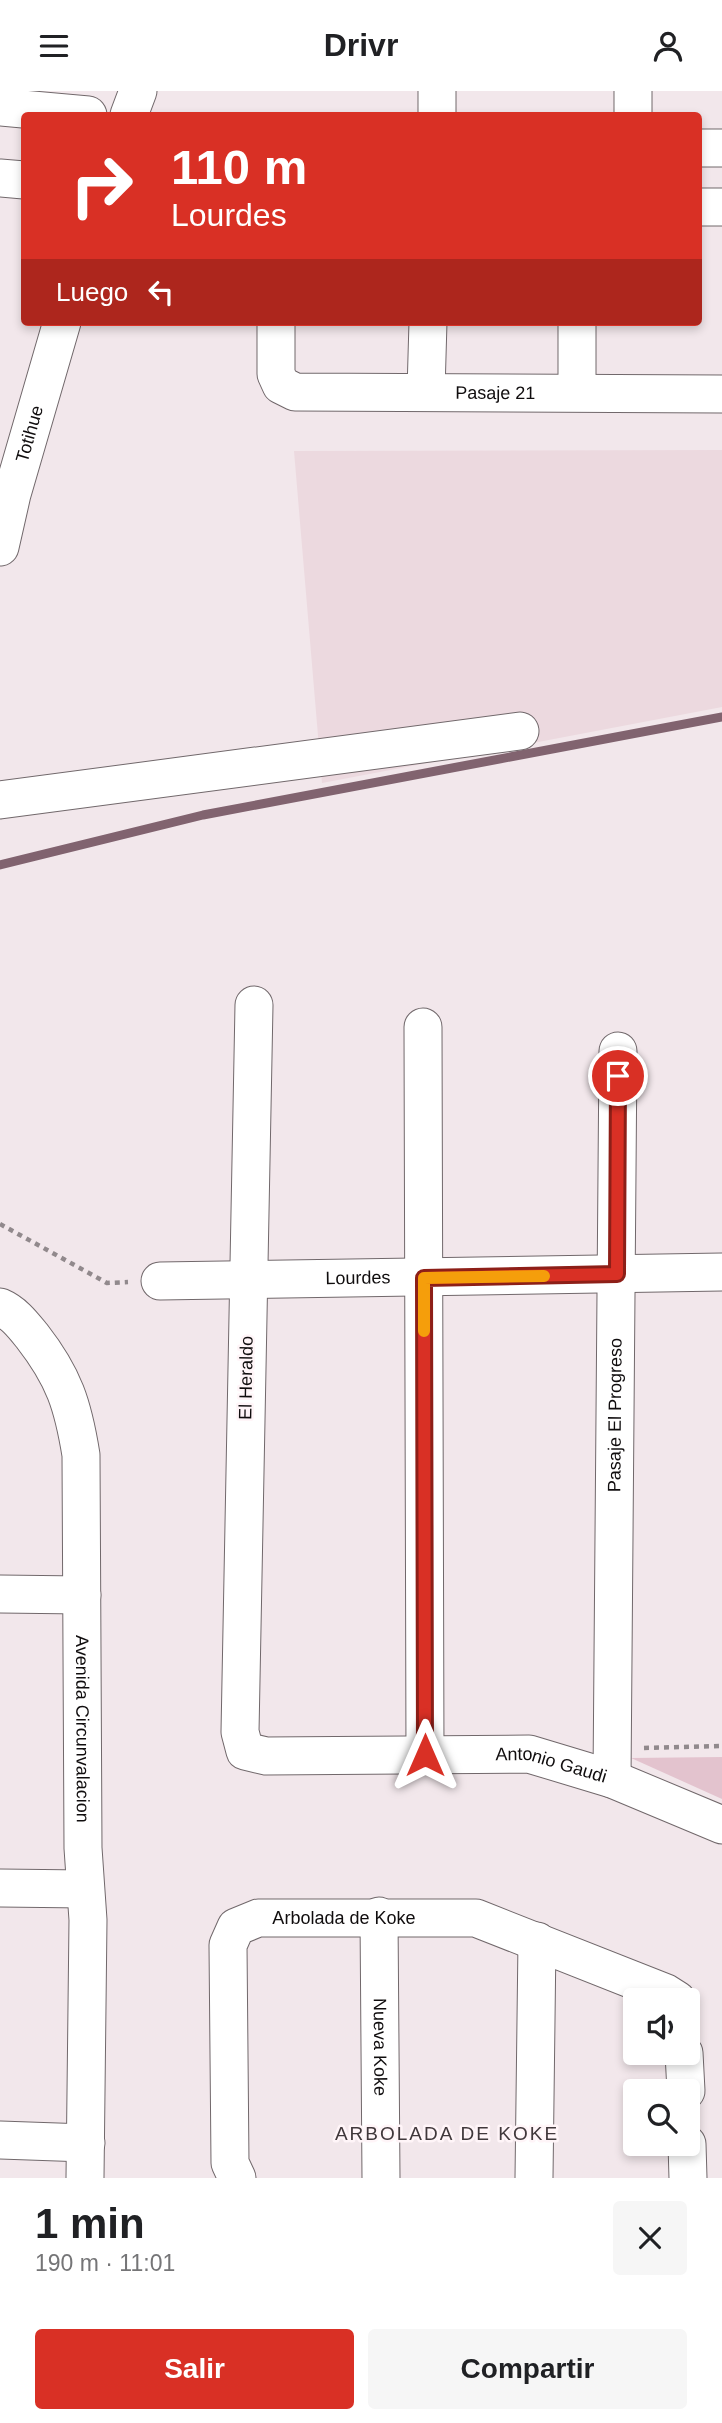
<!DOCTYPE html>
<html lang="es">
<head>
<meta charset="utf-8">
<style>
	:root { --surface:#fff; --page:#f6f6f6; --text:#202124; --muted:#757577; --accent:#d93025 }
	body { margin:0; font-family:Helvetica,sans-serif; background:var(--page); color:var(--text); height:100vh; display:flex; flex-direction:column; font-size:26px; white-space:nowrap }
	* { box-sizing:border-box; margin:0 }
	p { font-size:23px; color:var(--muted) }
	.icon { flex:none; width:38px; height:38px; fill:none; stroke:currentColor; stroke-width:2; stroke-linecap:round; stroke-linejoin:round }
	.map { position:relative; height:2087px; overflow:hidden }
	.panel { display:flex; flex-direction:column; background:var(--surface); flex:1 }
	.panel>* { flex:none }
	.top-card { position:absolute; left:21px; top:21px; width:681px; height:214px; border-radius:7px; box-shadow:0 4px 10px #0003; background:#d93025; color:#fff; overflow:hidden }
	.fabs { position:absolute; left:623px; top:1897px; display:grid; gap:14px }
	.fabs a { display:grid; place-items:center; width:77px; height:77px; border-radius:7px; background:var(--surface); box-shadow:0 4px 10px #0003; font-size:35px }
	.pin { position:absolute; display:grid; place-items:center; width:60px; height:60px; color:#fff; margin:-30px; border:4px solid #fff; border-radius:50%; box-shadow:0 2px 7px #0007 }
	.me { position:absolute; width:77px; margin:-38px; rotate:0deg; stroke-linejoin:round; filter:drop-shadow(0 0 5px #0008) }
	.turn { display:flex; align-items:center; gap:24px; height:147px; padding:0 35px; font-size:32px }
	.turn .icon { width:91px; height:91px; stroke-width:2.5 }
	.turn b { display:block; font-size:49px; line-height:60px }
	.then { display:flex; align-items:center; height:66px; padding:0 35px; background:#0003; gap:14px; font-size:26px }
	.round { display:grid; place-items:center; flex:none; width:74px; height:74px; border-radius:7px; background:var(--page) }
	.overview { display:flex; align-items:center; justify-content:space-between; height:119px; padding:0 35px }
	h1 { font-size:42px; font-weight:700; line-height:52px }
	.cta { display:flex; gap:14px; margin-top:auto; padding:14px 35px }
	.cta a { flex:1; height:80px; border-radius:7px; background:var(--accent); color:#fff; font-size:28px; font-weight:700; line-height:80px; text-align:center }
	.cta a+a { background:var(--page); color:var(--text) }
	header { display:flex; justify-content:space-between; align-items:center; height:91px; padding:0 35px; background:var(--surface); font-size:32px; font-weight:700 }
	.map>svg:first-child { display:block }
	.built { fill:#ecd9df }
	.green { fill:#e3c3ce }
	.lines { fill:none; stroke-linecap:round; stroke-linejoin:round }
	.stream { stroke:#81636f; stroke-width:9 }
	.minor-casing { stroke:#71686b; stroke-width:39 }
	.path { stroke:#91898c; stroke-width:4.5; stroke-dasharray:5 5; stroke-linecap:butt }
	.minor { stroke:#fff; stroke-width:37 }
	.route-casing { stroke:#8d1f18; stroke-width:18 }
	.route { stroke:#d93025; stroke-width:12 }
	.slow { stroke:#f59e0b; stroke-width:12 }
	.labels { text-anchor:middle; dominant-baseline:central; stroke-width:5; stroke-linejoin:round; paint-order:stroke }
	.street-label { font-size:18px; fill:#100d0e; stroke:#fff5f8 }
	.neighbourhood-label { font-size:19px; letter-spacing:2px; fill:#40383b; stroke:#fff5f8 }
</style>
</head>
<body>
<header><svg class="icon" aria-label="menu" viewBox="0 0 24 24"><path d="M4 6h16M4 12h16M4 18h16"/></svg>Drivr<svg class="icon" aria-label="person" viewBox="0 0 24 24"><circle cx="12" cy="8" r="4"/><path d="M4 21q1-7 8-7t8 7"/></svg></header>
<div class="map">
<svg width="722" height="2087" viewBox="0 0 722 2087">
	<rect width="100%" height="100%" fill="#f2e7eb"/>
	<!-- built -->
	<path class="built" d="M722 359V616L322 692 294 360Z"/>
	<!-- green -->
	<path class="green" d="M722 1666V1708L631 1667Z"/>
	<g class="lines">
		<!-- stream -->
		<path class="stream" d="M0 774 203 724 722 626"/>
		<defs>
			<g id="minor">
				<path d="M0 16 88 24"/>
				<path d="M129 24 138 0"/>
				<path d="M437 24V0"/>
				<path d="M633 24V0"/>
				<path d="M698 57H722"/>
				<path d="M0 87 24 89"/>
				<path d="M698 116H722"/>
				<path id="s1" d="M276 231V283L281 294 295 301 722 303"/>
				<path d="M577 231V301"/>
				<path d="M426 300 428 231"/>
				<path id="s2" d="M0 456 12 403 62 231"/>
				<path d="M0 709 520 640"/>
				<path id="s3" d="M254 914 240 1641 245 1660 266 1665 529 1663 612 1688 722 1734"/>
				<path d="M423 936 425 1664"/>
				<path id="s4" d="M160 1190 722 1181"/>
				<path id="s5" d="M0 1216C14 1222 23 1234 32 1245 64 1286 73 1314 81 1364L83 1757 88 1829 85 2087"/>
				<path d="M0 1503 82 1504"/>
				<path id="s6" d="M612 1688 618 960"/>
				<path d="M0 1797 85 1798"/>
				<path id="s7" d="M379 1825 381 2087"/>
				<path d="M684 1962 686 2000"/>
				<path d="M0 2049 86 2052"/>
				<path d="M687 2053 688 2087"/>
				<path id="s8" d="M237 2087 230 2072 228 1854 236 1836 258 1827H476L666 1902 677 1909"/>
				<path d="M534 2087 537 1850"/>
			</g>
		</defs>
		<!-- minor casing -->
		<use href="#minor" class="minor-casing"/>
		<!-- path -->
		<path class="path" d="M0 1133 107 1192 128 1191
			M644 1657 722 1655"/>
		<!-- minor -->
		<use href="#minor" class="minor"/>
	</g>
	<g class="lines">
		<defs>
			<path id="route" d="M425 1664 424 1187 617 1183 618 985"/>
		</defs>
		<!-- route casing -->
		<use href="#route" class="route-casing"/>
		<!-- route -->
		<use href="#route" class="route"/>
		<!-- slow -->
		<path class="slow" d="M424 1240V1187L544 1185"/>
	</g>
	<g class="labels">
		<!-- street labels -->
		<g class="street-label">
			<text stroke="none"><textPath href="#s1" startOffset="280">Pasaje 21</textPath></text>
			<text stroke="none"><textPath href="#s2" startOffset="117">Totihue</textPath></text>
			<text stroke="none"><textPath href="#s4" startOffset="198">Lourdes</textPath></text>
			<text transform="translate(246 1287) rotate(-89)">El Heraldo</text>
			<text stroke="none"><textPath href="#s6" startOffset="364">Pasaje El Progreso</textPath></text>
			<text stroke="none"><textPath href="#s5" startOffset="448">Avenida Circunvalacion</textPath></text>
			<text stroke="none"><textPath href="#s3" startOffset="1055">Antonio Gaudi</textPath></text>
			<text stroke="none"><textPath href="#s8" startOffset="364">Arbolada de Koke</textPath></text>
			<text stroke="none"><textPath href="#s7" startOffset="131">Nueva Koke</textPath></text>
		</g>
		<!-- neighbourhood labels -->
		<g class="neighbourhood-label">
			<text x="447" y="2042">ARBOLADA DE KOKE</text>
		</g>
	</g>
</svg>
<div class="fabs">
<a><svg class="icon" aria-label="sound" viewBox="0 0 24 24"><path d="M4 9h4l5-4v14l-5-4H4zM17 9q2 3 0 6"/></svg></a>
<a><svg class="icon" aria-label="search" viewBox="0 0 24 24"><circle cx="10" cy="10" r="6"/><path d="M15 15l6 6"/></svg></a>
</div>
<div class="pin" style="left:618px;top:985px;background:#d93025"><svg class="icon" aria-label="arrive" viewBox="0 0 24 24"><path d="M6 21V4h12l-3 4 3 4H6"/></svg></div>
<svg class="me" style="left:425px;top:1664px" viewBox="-20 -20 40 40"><path d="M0-17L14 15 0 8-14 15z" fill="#d93025" stroke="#fff" stroke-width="4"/></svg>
<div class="top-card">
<div class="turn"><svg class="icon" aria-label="right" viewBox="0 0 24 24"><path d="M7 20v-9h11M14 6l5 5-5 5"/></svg><div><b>110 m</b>Lourdes</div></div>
<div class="then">Luego<svg class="icon" aria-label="left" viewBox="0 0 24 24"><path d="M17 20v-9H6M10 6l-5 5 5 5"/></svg></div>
</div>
</div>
<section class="panel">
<div class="overview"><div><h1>1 min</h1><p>190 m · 11:01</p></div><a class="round"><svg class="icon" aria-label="close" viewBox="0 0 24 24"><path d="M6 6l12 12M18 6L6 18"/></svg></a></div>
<div class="cta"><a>Salir</a><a>Compartir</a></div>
</section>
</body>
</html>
